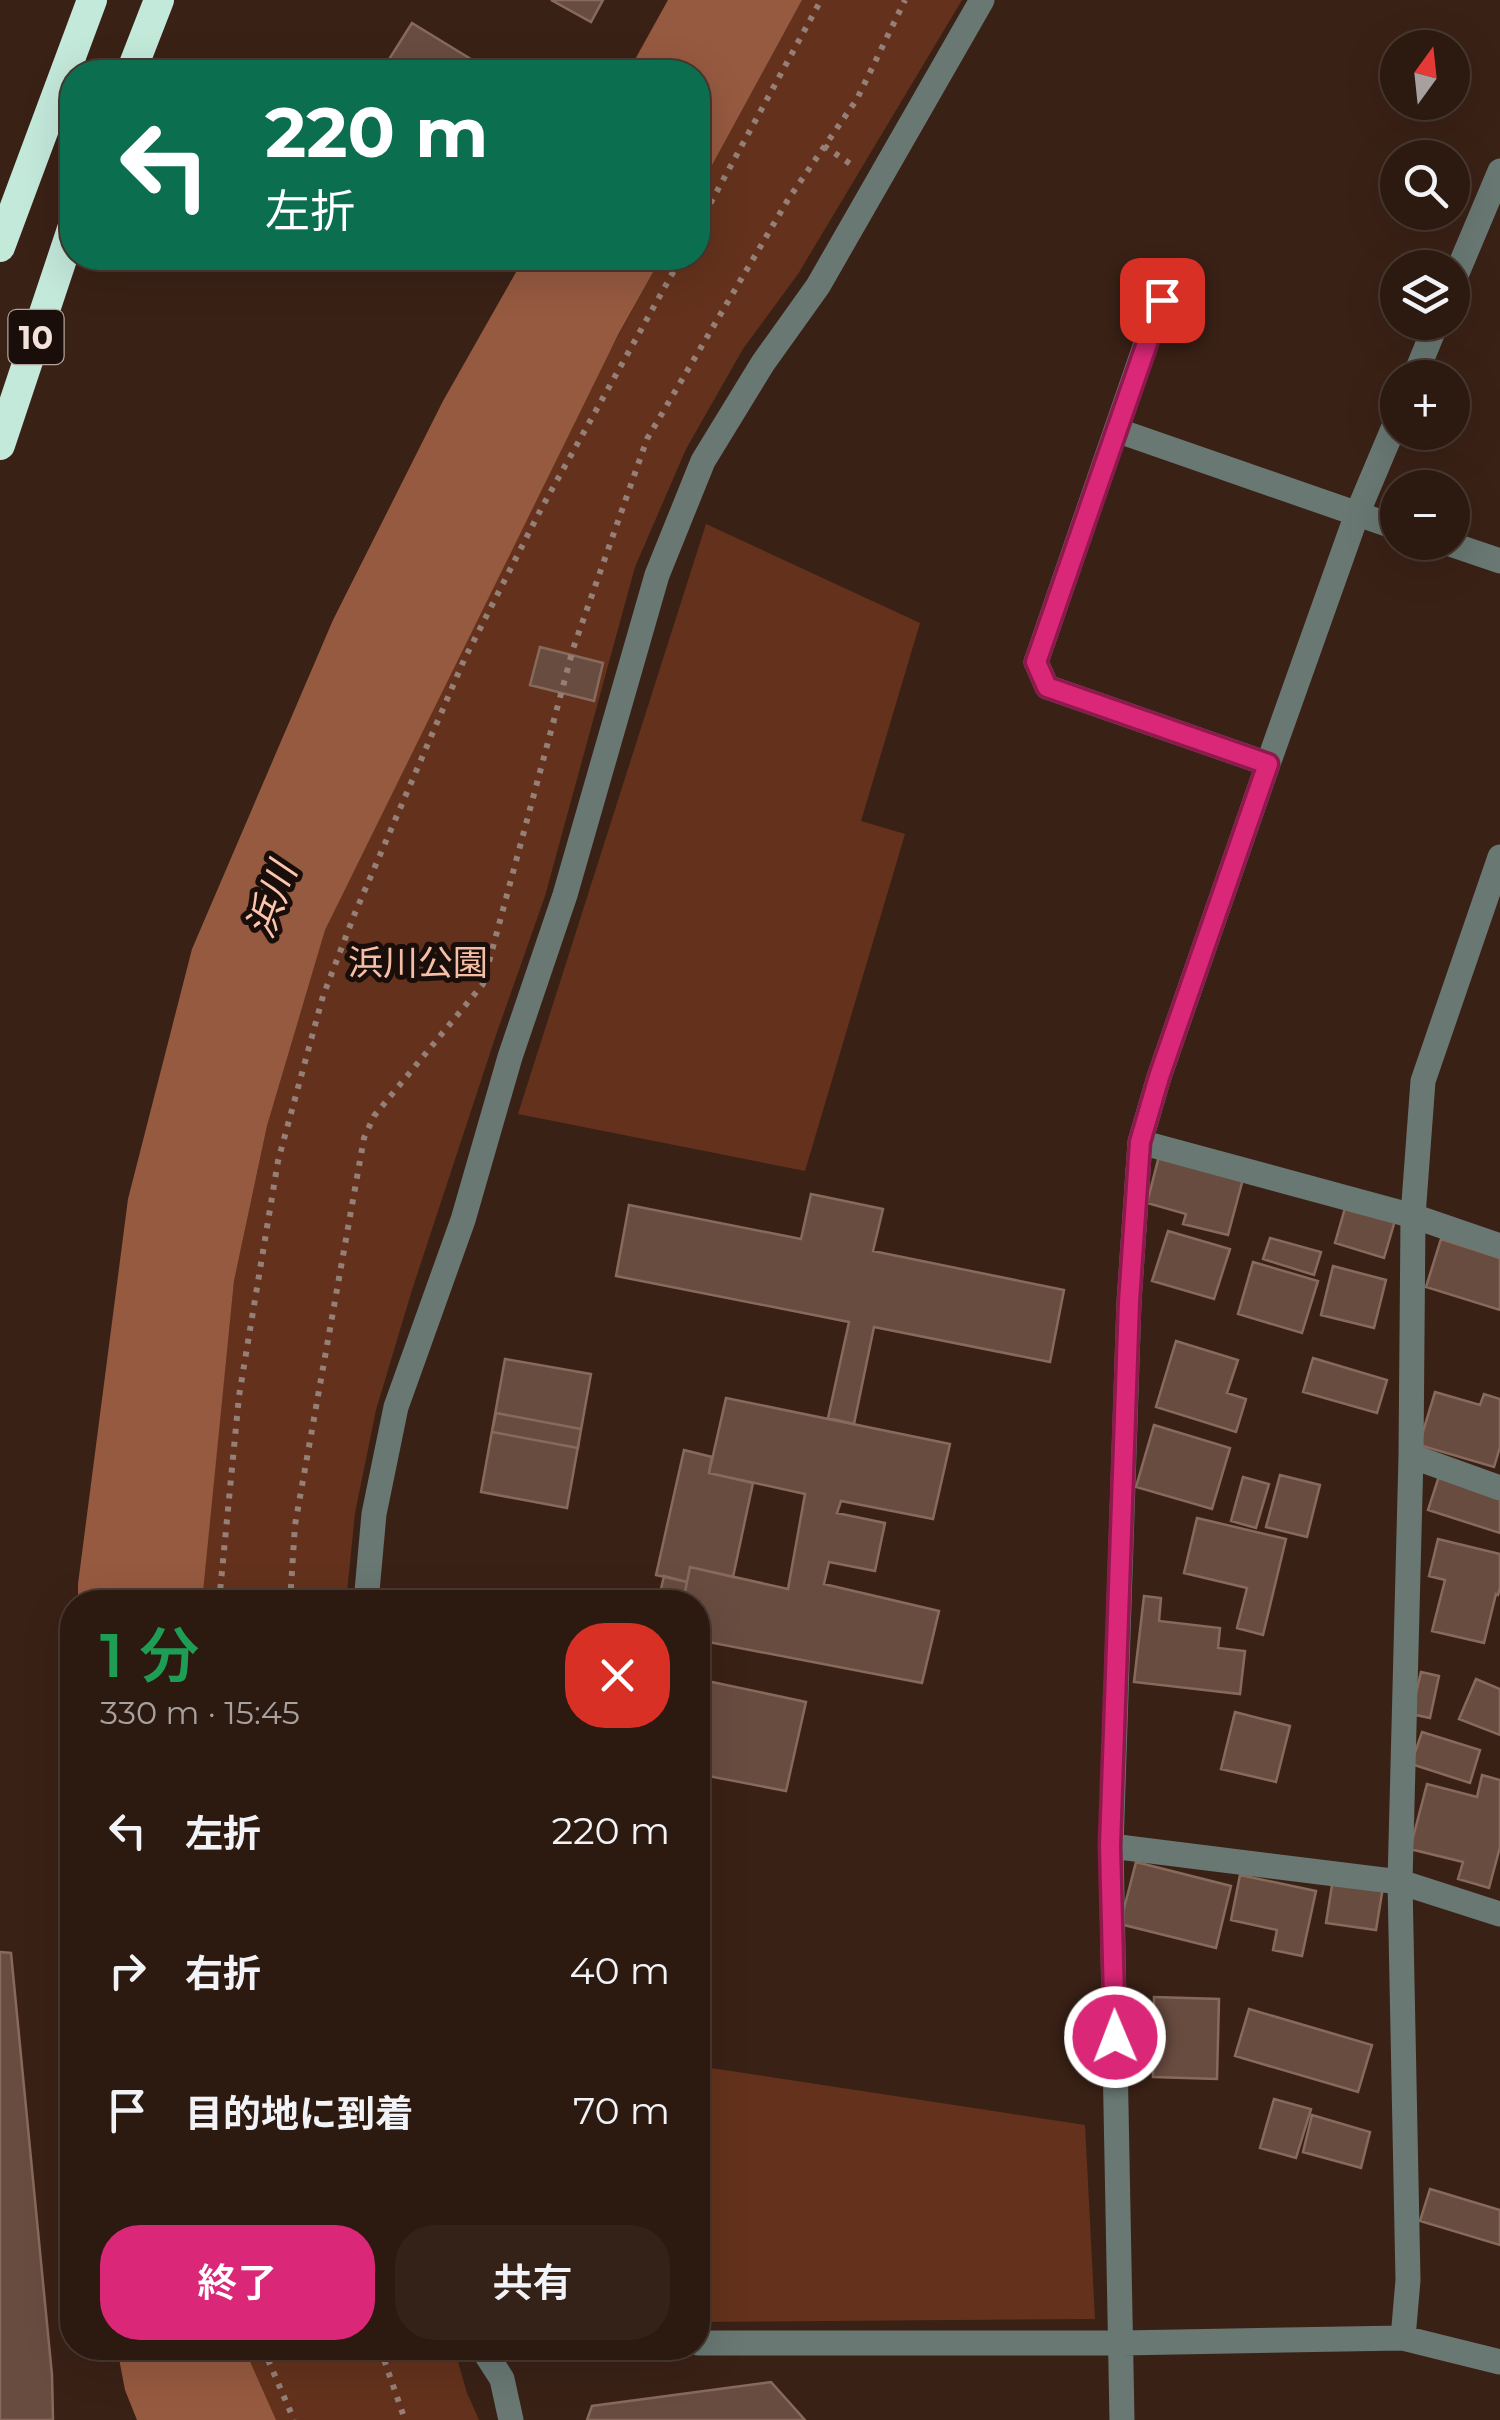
<!DOCTYPE html>
<html lang="ja">
<head>
<meta charset="utf-8">
<style>
	:root { --surface:#2c1910; --page:#342219; --text:#f1f3f6; --muted:#a6a09f; --line:#483830; --accent:#db2777 }
	body { margin:0; font-family:Montserrat,"Noto Sans JP",sans-serif; background:var(--page); color:var(--text); height:100vh; display:flex; flex-direction:column; font-size:38px; white-space:nowrap }
	* { box-sizing:border-box; margin:0 }
	p { font-size:32px; color:var(--muted) }
	.icon { flex:none; width:55px; height:55px; fill:none; stroke:currentColor; stroke-width:2; stroke-linecap:round; stroke-linejoin:round }
	.map { position:relative; flex:1; overflow:hidden }
	.details { position:absolute; left:60px; top:1590px; width:650px; height:770px; display:flex; flex-direction:column; background:var(--surface); border-radius:40px; box-shadow:0 10px 40px #0002,0 0 0 2px var(--line) }
	.details>* { flex:none }
	.banner { position:absolute; left:60px; top:60px; width:650px; height:210px; border-radius:40px; box-shadow:0 10px 40px #0002,0 0 0 2px var(--line); background:#0b6e4f; color:#fff; overflow:hidden }
	.needle { width:65px; rotate:15deg }
	.controls { position:absolute; left:1380px; top:30px; display:grid; gap:20px }
	.controls a { display:grid; place-items:center; width:90px; height:90px; border-radius:50%; background:var(--surface); box-shadow:0 10px 40px #0002,0 0 0 2px var(--line); font-size:50px }
	.pin { position:absolute; display:grid; place-items:center; width:85px; height:85px; color:#fff; margin:-42px; border-radius:20px; box-shadow:0 5px 15px #0006 }
	.me { position:absolute; width:110px; margin:-55px; rotate:359deg; stroke-linejoin:round; filter:drop-shadow(0 0 8px #0008) }
	.turn { display:flex; align-items:center; gap:35px; height:210px; padding:0 40px; font-size:45px }
	.turn .icon { width:130px; height:130px; stroke-width:2.5 }
	.turn b { display:block; font-size:70px; line-height:85px }
	.round { display:grid; place-items:center; flex:none; width:105px; height:105px; border-radius:40px; background:var(--page) }
	.headline { display:flex; align-items:center; justify-content:space-between; height:170px; padding:0 40px }
	h1 { font-size:60px; font-weight:600; line-height:75px; color:#1e9e55 }
	.cta { display:flex; gap:20px; margin-top:auto; padding:20px 40px }
	.cta a { flex:1; height:115px; border-radius:40px; background:var(--accent); color:#fff; font-size:40px; font-weight:600; line-height:115px; text-align:center }
	.cta a+a { background:var(--page); color:var(--text) }
	ul { padding:0; list-style:none }
	li { display:flex; align-items:center; gap:30px; height:140px; padding:0 40px }
	li div { flex:1 }
	li b { display:block; font-size:38px }
	li em { font-style:normal }
	.map>svg:first-child { display:block }
	.green { fill:#64321c }
	.water { fill:#965a40 }
	.building { fill:#694c40; stroke:#886a5d; stroke-width:2.5 }
	.lines { fill:none; stroke-linecap:round; stroke-linejoin:round }
	.path { stroke:#957f76; stroke-width:6; stroke-dasharray:5 8; stroke-linecap:butt }
	.minor { stroke:#697873; stroke-width:25 }
	.highway { stroke:#c3e9db; stroke-width:30 }
	.route-casing { stroke:#8e194d; stroke-width:25 }
	.route { stroke:#db2777; stroke-width:18 }
	.labels { text-anchor:middle; dominant-baseline:central; stroke-width:10; stroke-linejoin:round; paint-order:stroke }
	.shield { fill:#190e09; stroke:#b2a29b; stroke-width:2.5 }
	.shield-label { font-size:32px; font-weight:bold; fill:#f3e1da }
	.park-label { font-size:35px; fill:#f6bea7; stroke:#190e09 }
	.water-label { font-size:38px; font-style:italic; fill:#fdc5ae; stroke:#190e09 }
</style>
</head>
<body>
<div class="map">
<svg width="1500" height="2420" viewBox="0 0 1500 2420">
	<rect width="100%" height="100%" fill="#3a2116"/>
	<!-- green -->
	<path class="green" d="M802 0H962L798 274 743 349 686 449 635 567 545 896 496 1035 412 1290 376 1410 355 1513 346 1602H201L234 1281 267 1126 325 929 486 576 661 258H698V191Z
		M706 524 920 623 861 821 905 834 805 1171 518 1114Z
		M698 2066 1085 2125 1095 2319 698 2322Z
		M243 2348H454L467 2393 479 2420H271Z"/>
	<!-- water -->
	<path class="water" d="M668 0H802L698 191V72H628Z
		M524 258H661L618 335 325 930 267 1126 234 1281 202 1602H78V1584L128 1199 192 949 333 620 443 401Z
		M117 2348H244L276 2420H137L125 2390Z"/>
	<!-- building -->
	<path class="building" d="M551 0H603L591 22Z
		M412 23 492 72H381Z
		M540 647 603 663 594 701 530 685Z
		M1159 1156 1243 1179 1228 1235 1183 1224 1186 1214 1147 1203Z
		M811 1194 883 1209 873 1251 1064 1290 1050 1362 874 1327 854 1424 828 1418 849 1322 616 1276 629 1205 801 1239Z
		M1347 1201 1396 1217 1384 1258 1335 1243Z
		M1168 1231 1230 1249 1214 1299 1152 1281Z
		M1270 1238 1321 1252 1314 1275 1263 1259Z
		M1441 1239 1500 1258V1310L1426 1287Z
		M1253 1262 1318 1281 1302 1333 1238 1314Z
		M1333 1266 1386 1280 1374 1328 1321 1315Z
		M1176 1341 1238 1360 1227 1393 1246 1399 1236 1432 1156 1407Z
		M1313 1358 1387 1380 1377 1413 1303 1392Z
		M505 1359 591 1374 567 1508 481 1492Z
		M1435 1392 1480 1405 1484 1394 1500 1399V1447L1494 1467 1419 1445Z
		M726 1398 950 1444 933 1519 841 1501 837 1513 885 1523 875 1571 829 1562 824 1584 939 1611 922 1683 698 1640V1602H683L690 1567 788 1589 805 1494 709 1473Z
		M496 1413 581 1429 578 1448 492 1432Z
		M1154 1425 1230 1448 1212 1509 1136 1487Z
		M684 1450 712 1457 709 1473 753 1483 733 1577 690 1567 687 1582 656 1575Z
		M1440 1473 1500 1493V1533L1428 1510Z
		M1280 1475 1320 1485 1307 1537 1266 1527Z
		M1243 1477 1269 1484 1256 1528 1231 1521Z
		M1197 1518 1286 1539 1263 1635 1237 1628 1247 1588 1184 1573Z
		M1438 1539 1500 1554V1588L1498 1595 1496 1594 1484 1643 1432 1631 1445 1580 1429 1576Z
		M664 1576 687 1582 683 1602H658Z
		M1144 1596 1161 1598 1159 1621 1220 1628 1218 1648 1245 1651 1240 1694 1134 1682Z
		M1421 1672 1439 1676 1430 1718 1411 1714Z
		M698 1679 806 1702 786 1791 698 1774Z
		M1476 1679 1500 1689V1735L1459 1719Z
		M1235 1712 1290 1726 1276 1782 1221 1769Z
		M1422 1732 1480 1750 1470 1783 1411 1764Z
		M1482 1775 1500 1780V1847L1489 1888 1458 1879 1463 1862 1410 1849 1427 1784 1477 1797Z
		M1136 1862 1231 1886 1216 1948 1120 1924Z
		M1240 1875 1316 1891 1302 1956 1273 1950 1277 1930 1231 1920Z
		M1333 1879 1383 1887 1376 1930 1326 1923Z
		M0 1952 11 1953 52 2375 53 2420H0Z
		M1154 1997 1219 1999 1217 2079 1153 2077Z
		M1249 2009 1372 2045 1358 2092 1235 2056Z
		M1274 2099 1311 2109 1296 2158 1260 2148Z
		M1312 2115 1370 2132 1361 2168 1303 2152Z
		M1430 2189 1500 2210V2245L1420 2221Z
		M771 2382 805 2420H587L592 2406Z"/>
	<g class="lines">
		<!-- path -->
		<path class="path" d="M824 146 852 165
			M698 226 821 0
			M219 1602 239 1396 278 1161 323 996 355 913 464 660 541 509 681 258
			M290 1602 295 1525 364 1138 374 1116 483 984 573 649 647 439 789 198 857 99 905 0
			M263 2348 294 2420
			M380 2348 405 2420"/>
		<!-- minor -->
		<path class="minor" d="M1452 285 1500 171
			M1161 300 1036 662 1047 687 1268 764
			M1414 378 1437 322
			M1116 430 1398 528
			M1444 542 1500 561
			M1500 857 1423 1081 1413 1216 1411 1456 1400 1882 1408 2280 1403 2338 1500 2362
			M1140 1142 1413 1216 1500 1246
			M1411 1456 1500 1488
			M366 1602 374 1514 396 1407 463 1220 510 1057 565 895 657 575 703 461 763 363 818 286 982 0
			M1111 1846 1400 1882 1500 1914
			M698 2343H1122L1403 2338
			M482 2348 502 2379 511 2420
			M1122 2420 1111 1846 1129 1302 1140 1142 1159 1077 1268 764 1357 514 1398 417"/>
		<!-- highway -->
		<path class="highway" d="M131 72 159 0
			M0 247 92 0
			M0 445 72 229"/>
	</g>
	<g class="lines">
		<defs>
			<path id="route" d="M1115 2037 1110 1846 1129 1302 1140 1142 1159 1077 1268 764 1047 687 1036 662 1162 300"/>
		</defs>
		<!-- route casing -->
		<use href="#route" class="route-casing"/>
		<!-- route -->
		<use href="#route" class="route"/>
	</g>
	<g class="labels">
		<!-- shield labels -->
		<rect class="shield" x="8.5" y="310" width="55" height="54" rx="8"/>
		<g class="shield-label">
			<text x="36" y="337">10</text>
		</g>
		<!-- park labels -->
		<g class="park-label">
			<text x="418" y="962">浜川公園</text>
		</g>
		<!-- water labels -->
		<g class="water-label">
			<text transform="translate(271 900) rotate(-70)">浜川</text>
		</g>
	</g>
</svg>
<div class="controls">
<a><svg class="needle" viewBox="-14 -14 28 28"><path d="M0-13l5 13h-10z" fill="#e53935"/><path d="M0 13l5-13h-10z" fill="#a6a09f"/></svg></a>
<a><svg class="icon" aria-label="search" viewBox="0 0 24 24"><circle cx="10" cy="10" r="6"/><path d="M15 15l6 6"/></svg></a>
<a><svg class="icon" aria-label="layers" viewBox="0 0 24 24"><path d="M12 4l9 5-9 5-9-5zM3 14l9 5 9-5"/></svg></a>
<a>+</a>
<a>−</a>
</div>
<div class="pin" style="left:1162px;top:300px;background:#d93025"><svg class="icon" aria-label="arrive" viewBox="0 0 24 24"><path d="M6 21V4h12l-3 4 3 4H6"/></svg></div>
<svg class="me" style="left:1115px;top:2037px" viewBox="-20 -20 40 40"><circle r="17" fill="#db2777" stroke="#fff" stroke-width="3"/><path d="M0-11L8 9 0 5-8 9z" fill="#fff"/></svg>
<div class="banner">
<div class="turn"><svg class="icon" aria-label="left" viewBox="0 0 24 24"><path d="M17 20v-9H6M10 6l-5 5 5 5"/></svg><div><b>220 m</b>左折</div></div>
</div>
<section class="details">
<div class="headline"><div><h1>1 分</h1><p>330 m · 15:45</p></div><a class="round" style="background:#d93025;color:#fff"><svg class="icon" aria-label="close" viewBox="0 0 24 24"><path d="M6 6l12 12M18 6L6 18"/></svg></a></div>
<ul>
<li><svg class="icon" aria-label="left" viewBox="0 0 24 24"><path d="M17 20v-9H6M10 6l-5 5 5 5"/></svg><div><b>左折</b></div><em>220 m</em></li>
<li><svg class="icon" aria-label="right" viewBox="0 0 24 24"><path d="M7 20v-9h11M14 6l5 5-5 5"/></svg><div><b>右折</b></div><em>40 m</em></li>
<li><svg class="icon" aria-label="arrive" viewBox="0 0 24 24"><path d="M6 21V4h12l-3 4 3 4H6"/></svg><div><b>目的地に到着</b></div><em>70 m</em></li>
</ul>
<div class="cta"><a>終了</a><a>共有</a></div>
</section>
</div>
</body>
</html>
